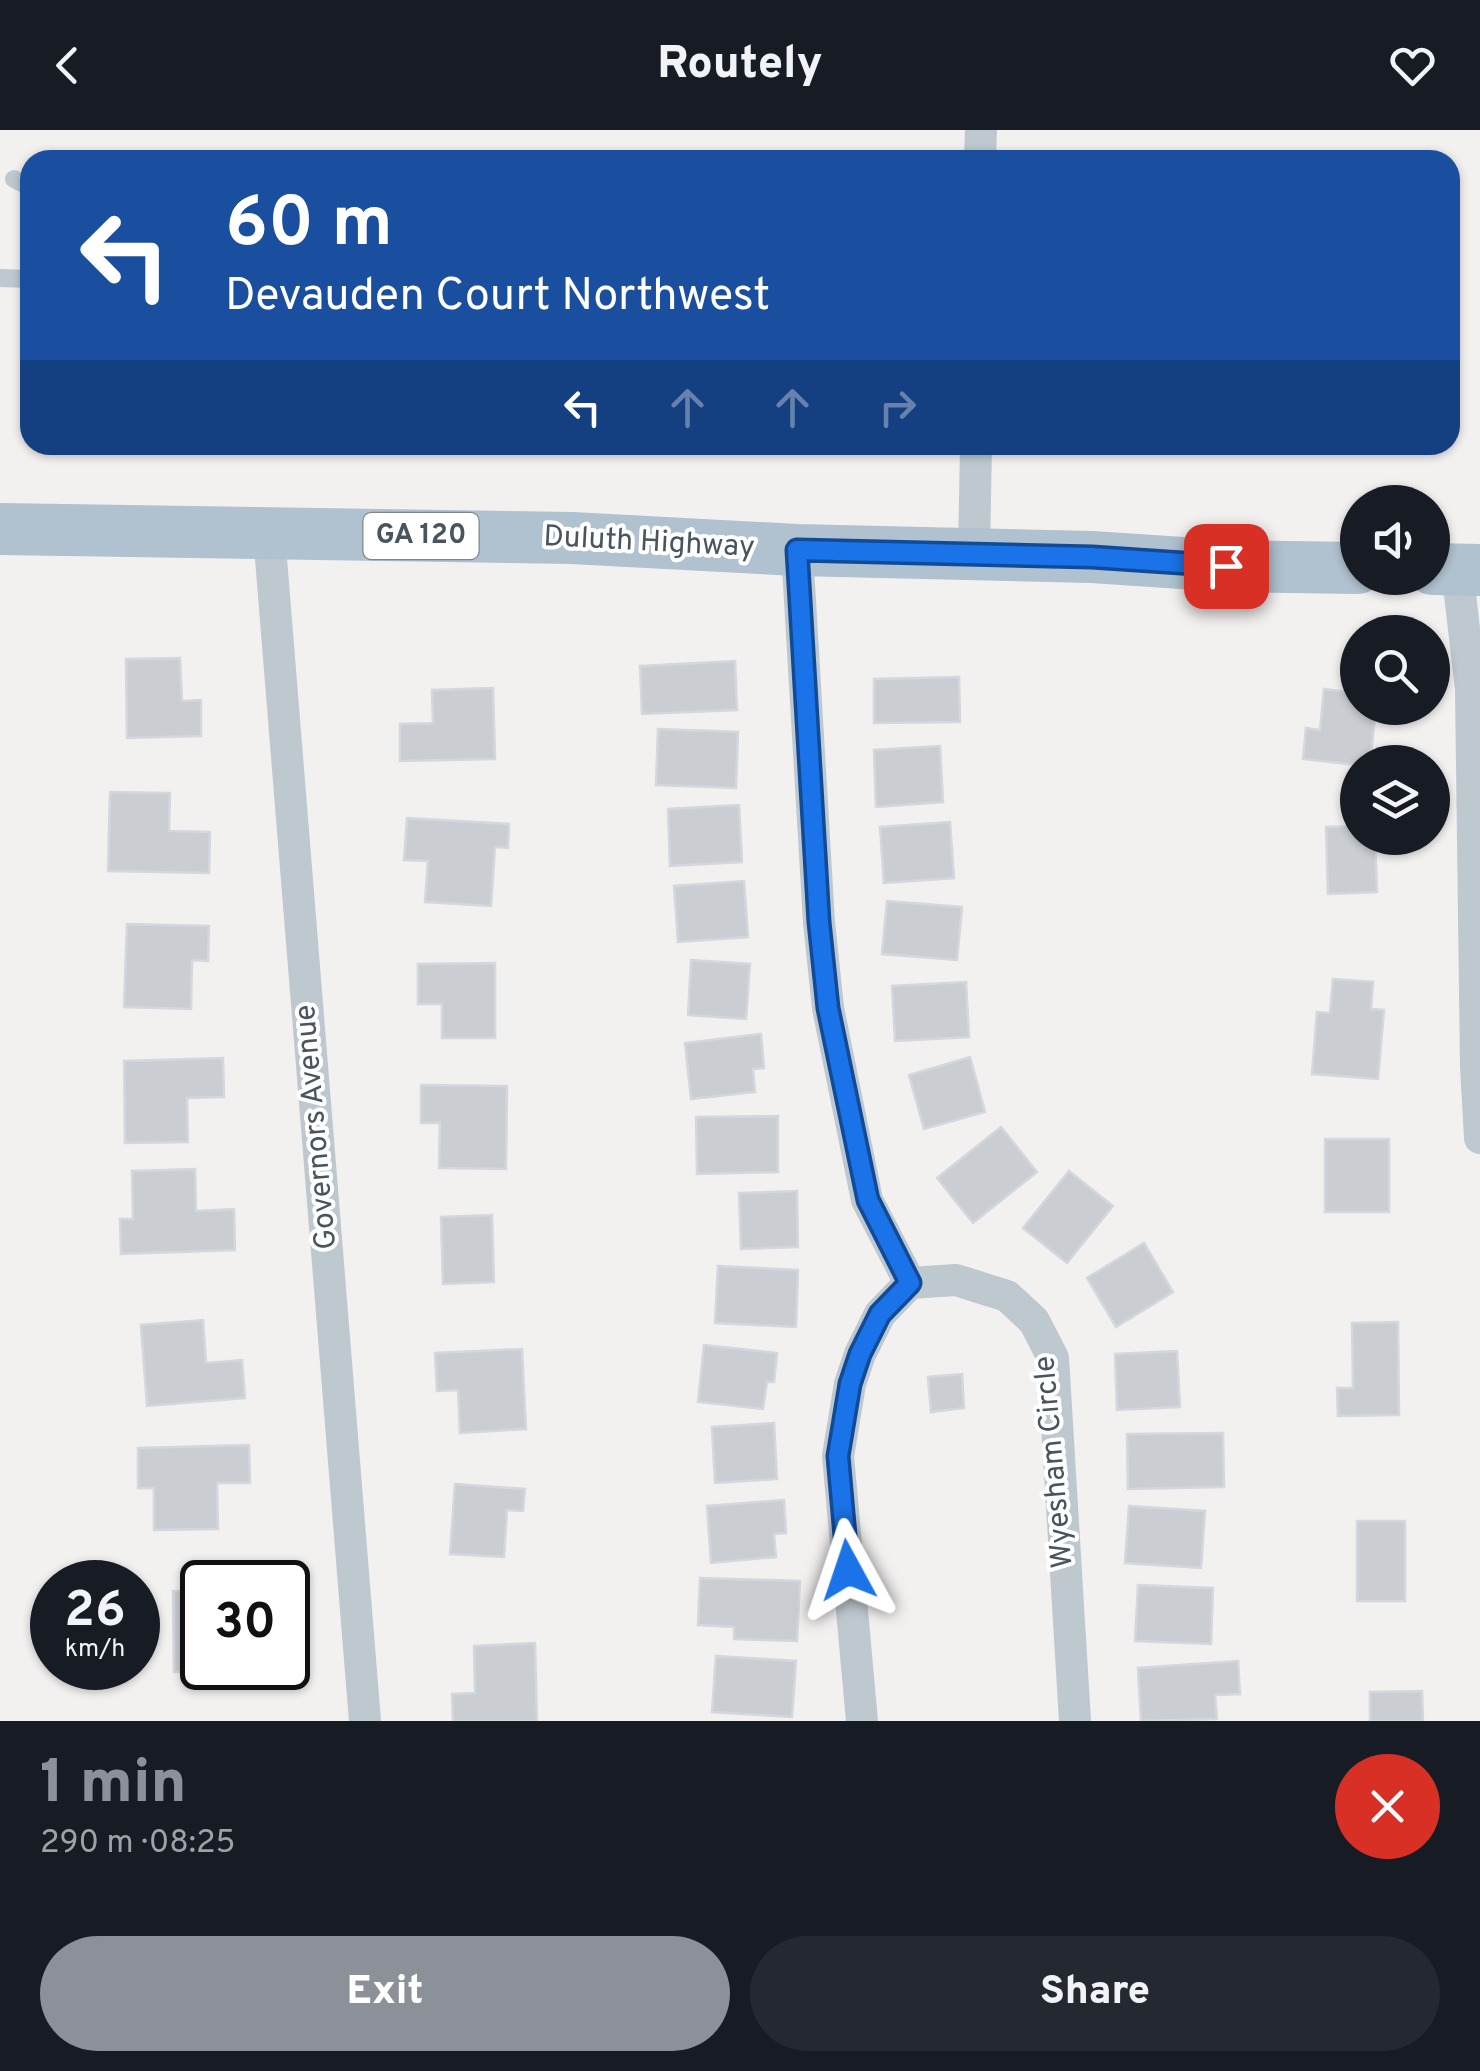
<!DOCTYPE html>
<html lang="en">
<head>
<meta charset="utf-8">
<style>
	:root { --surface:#171b24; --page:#242831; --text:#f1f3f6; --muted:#9ea1a6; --accent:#8c9099 }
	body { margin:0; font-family:Overpass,sans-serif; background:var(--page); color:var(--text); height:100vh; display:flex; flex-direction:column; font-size:38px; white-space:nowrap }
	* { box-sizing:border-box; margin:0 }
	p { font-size:32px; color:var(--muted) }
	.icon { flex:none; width:55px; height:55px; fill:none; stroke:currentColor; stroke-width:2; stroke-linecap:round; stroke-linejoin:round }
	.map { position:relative; height:1591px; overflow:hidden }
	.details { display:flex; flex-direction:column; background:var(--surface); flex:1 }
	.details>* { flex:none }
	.banner { position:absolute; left:20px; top:20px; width:1440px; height:305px; border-radius:30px; box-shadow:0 2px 8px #0004; background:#1a4fa0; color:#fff; overflow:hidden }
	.buttons { position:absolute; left:1340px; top:355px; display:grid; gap:20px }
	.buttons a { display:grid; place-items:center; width:110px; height:110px; border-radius:50%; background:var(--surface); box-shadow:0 2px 8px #0004; font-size:50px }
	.speed { position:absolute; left:30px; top:1430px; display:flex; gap:20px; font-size:50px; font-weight:700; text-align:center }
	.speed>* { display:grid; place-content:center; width:130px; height:130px; border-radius:50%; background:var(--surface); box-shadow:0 2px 8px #0004; line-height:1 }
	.speed small { font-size:25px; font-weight:400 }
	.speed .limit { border:5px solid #111; border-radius:15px; background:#fff; color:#111 }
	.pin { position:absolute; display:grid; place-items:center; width:85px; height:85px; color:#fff; margin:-42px; border-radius:20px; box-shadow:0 5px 15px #0006 }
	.me { position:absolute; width:110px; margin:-55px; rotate:355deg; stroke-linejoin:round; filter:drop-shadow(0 0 8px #0008) }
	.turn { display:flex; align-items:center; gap:35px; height:210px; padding:0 40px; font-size:45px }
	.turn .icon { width:130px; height:130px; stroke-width:2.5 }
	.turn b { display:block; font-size:70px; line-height:85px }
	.lanes { display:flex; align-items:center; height:95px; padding:0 40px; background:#0003; justify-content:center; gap:50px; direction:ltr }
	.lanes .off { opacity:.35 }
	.round { display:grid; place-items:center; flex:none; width:105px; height:105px; border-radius:52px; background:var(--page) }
	.headline { display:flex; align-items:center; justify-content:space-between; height:170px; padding:0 40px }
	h1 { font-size:60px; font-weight:800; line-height:75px; color:var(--accent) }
	.button { display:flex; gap:20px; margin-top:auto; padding:20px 40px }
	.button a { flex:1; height:115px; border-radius:60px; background:var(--accent); color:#fff; font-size:40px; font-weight:800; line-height:115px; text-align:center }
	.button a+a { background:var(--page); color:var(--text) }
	header { display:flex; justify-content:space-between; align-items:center; height:130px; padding:0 40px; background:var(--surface); font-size:45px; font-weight:800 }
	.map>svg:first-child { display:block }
	.building { fill:#caced3; stroke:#d4d7dc; stroke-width:2.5 }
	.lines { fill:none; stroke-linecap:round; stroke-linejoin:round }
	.service { stroke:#bec8cf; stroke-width:18 }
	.minor { stroke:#bec8cf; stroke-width:32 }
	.primary { stroke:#b0c1cf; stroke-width:52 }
	.route-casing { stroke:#114b97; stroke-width:25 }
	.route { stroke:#1a73e8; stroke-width:18 }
	.labels { text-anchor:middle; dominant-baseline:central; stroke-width:8; stroke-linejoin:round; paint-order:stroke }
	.shield { fill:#fff; stroke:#7f888e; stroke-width:2.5 }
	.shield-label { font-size:28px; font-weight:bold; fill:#48555e }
	.street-label { font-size:30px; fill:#48555e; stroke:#fff }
</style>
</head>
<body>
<header><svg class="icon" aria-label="back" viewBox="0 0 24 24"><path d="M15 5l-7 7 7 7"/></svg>Routely<svg class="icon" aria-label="heart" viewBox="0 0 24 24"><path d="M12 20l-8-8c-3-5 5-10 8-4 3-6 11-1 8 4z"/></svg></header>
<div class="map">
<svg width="1480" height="1591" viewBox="0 0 1480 1591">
	<rect width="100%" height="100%" fill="#f3f0f0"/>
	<!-- building -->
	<path class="building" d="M180 528 182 571 201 570V606L127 608 126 529Z
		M735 531 737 580 642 584 640 536Z
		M959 547 960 592 874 593V549Z
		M493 558 495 629 400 631V594L433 593 432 560Z
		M1324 559 1358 563V578H1376L1370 632H1358V635L1303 629 1306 598 1320 600Z
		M658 599 738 602 736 658 656 655Z
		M940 616 943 672 876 677 874 620Z
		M110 662 170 663 169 701 210 702 209 743 108 741Z
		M739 675 742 732 670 736 668 679Z
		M407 688 509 694 508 718 495 717 491 776 425 772 428 731 404 730Z
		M950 692 954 748 884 753 880 697Z
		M1358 696V708H1375L1377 762 1328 764 1326 697Z
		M744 751 748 807 678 812 674 756Z
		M887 771 962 777 957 830 882 824Z
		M127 794 209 796 208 831 192 830 191 879 124 877Z
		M691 830 750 834 746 889 688 885Z
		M495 833V908H442V874H418V834Z
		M1333 849 1373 852 1371 879 1384 880 1378 949 1312 944 1317 882 1330 883Z
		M966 852 969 907 895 911 892 856Z
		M761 904 764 938 753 939 755 962 691 969 685 913Z
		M970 927 985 982 924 999 909 945Z
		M223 928 224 967 187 968 188 1012 125 1013 124 931Z
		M421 955 507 956 506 1039 439 1038 440 993H421Z
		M778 986V1042L697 1044 696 987Z
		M1001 997 1037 1042 973 1093 937 1048Z
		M1325 1009H1389V1082H1325Z
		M195 1039 196 1081 234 1079 235 1120 121 1124 120 1089H133L132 1041Z
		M1069 1041 1113 1076 1067 1133 1023 1098Z
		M797 1061 798 1117 741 1119 739 1063Z
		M492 1085 494 1152 443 1154 441 1087Z
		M1144 1113 1173 1162 1116 1197 1087 1148Z
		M718 1136 798 1140 796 1197 715 1193Z
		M203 1190 206 1233 242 1230 245 1268 147 1276 141 1195Z
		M1398 1192 1399 1285 1338 1286 1337 1258H1353L1352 1193Z
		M704 1215 777 1223 774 1252H767L763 1279 698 1272Z
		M522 1219 526 1299 460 1303 458 1260 437 1261 435 1223Z
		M1177 1221 1180 1277 1117 1280 1115 1224Z
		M962 1244 964 1278 931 1282 928 1247Z
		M774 1293 777 1349 715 1353 712 1297Z
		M1223 1303 1224 1357 1128 1359 1127 1304Z
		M249 1315 250 1353H217L218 1399 154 1400V1358H138V1318Z
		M455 1354 525 1359 523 1381 507 1380 504 1427 450 1424Z
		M784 1370 786 1403 774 1404 776 1427 711 1433 707 1376Z
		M1129 1376 1205 1381 1201 1438 1125 1433Z
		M1357 1391H1405V1471H1357Z
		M700 1448 800 1451 797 1511 734 1509V1497L698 1495Z
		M1138 1455 1213 1458 1211 1514 1135 1511Z
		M173 1461H202V1538H242V1541L174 1542Z
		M535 1513 537 1591H453L452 1564 475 1563 474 1516Z
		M716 1526 796 1531 792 1587 712 1582Z
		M1238 1531 1240 1564 1215 1565 1217 1589 1141 1591 1138 1538Z
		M1422 1561 1423 1591H1370V1562Z"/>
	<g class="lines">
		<!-- service -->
		<path class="service" d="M14 49 30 57
			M0 148 30 149"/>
		<!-- minor -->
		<path class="minor" d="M980 30 981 0
			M269 404 365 1591
			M797 420 819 792 828 878 867 1070 910 1153
			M974 424 976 315
			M1457 439 1471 559 1476 936 1480 1008
			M862 1591 838 1326 850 1254 860 1224 880 1184 910 1153 956 1150 1007 1166 1034 1191 1053 1228 1075 1591"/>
		<!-- primary -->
		<path class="primary" d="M0 399 572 408 797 420 1092 427 1227 436 1358 438
			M1432 439 1480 440"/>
	</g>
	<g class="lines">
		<defs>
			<path id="route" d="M848 1440 838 1326 850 1254 860 1224 880 1184 910 1153 868 1070 828 878 819 792 797 420 1092 427 1226 436"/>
		</defs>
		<!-- route casing -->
		<use href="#route" class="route-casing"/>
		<!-- route -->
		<use href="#route" class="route"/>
	</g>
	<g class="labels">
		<!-- shield labels -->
		<rect class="shield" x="363.5" y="383" width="115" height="46" rx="8"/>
		<g class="shield-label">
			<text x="421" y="406">GA 120</text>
		</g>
		<!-- street labels -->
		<g class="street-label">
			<text transform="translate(649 413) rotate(3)">Duluth Highway</text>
			<text transform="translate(317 997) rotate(-95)">Governors Avenue</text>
			<text transform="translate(1055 1332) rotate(-95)">Wyesham Circle</text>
		</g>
	</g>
</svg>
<div class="buttons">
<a><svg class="icon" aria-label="sound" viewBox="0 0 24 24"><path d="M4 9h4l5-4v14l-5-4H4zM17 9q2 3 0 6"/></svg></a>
<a><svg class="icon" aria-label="search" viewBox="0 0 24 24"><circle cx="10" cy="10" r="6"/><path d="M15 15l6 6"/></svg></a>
<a><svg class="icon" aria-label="layers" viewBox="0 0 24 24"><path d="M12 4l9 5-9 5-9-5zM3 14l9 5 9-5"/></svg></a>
</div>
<div class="speed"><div>26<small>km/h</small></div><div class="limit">30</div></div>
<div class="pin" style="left:1226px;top:436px;background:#d93025"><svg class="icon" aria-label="arrive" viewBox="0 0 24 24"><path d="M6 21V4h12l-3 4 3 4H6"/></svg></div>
<svg class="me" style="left:848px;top:1440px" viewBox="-20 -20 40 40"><path d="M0-17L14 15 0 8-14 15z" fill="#1a73e8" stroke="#fff" stroke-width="4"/></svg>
<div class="banner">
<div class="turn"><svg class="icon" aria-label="left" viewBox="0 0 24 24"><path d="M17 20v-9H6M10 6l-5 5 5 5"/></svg><div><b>60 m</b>Devauden Court Northwest</div></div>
<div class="lanes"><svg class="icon" aria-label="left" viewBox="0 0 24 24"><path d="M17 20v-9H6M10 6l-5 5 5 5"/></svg><svg class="icon off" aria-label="ahead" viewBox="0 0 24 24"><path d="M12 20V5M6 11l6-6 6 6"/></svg><svg class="icon off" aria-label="ahead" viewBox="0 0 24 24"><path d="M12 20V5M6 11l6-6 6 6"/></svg><svg class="icon off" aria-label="right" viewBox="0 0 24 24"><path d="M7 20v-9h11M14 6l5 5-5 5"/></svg></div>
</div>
</div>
<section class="details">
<div class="headline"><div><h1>1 min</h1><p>290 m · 08:25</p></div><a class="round" style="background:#d93025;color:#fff"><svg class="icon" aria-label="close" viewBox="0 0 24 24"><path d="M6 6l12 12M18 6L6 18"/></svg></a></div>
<div class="button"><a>Exit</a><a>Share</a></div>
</section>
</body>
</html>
